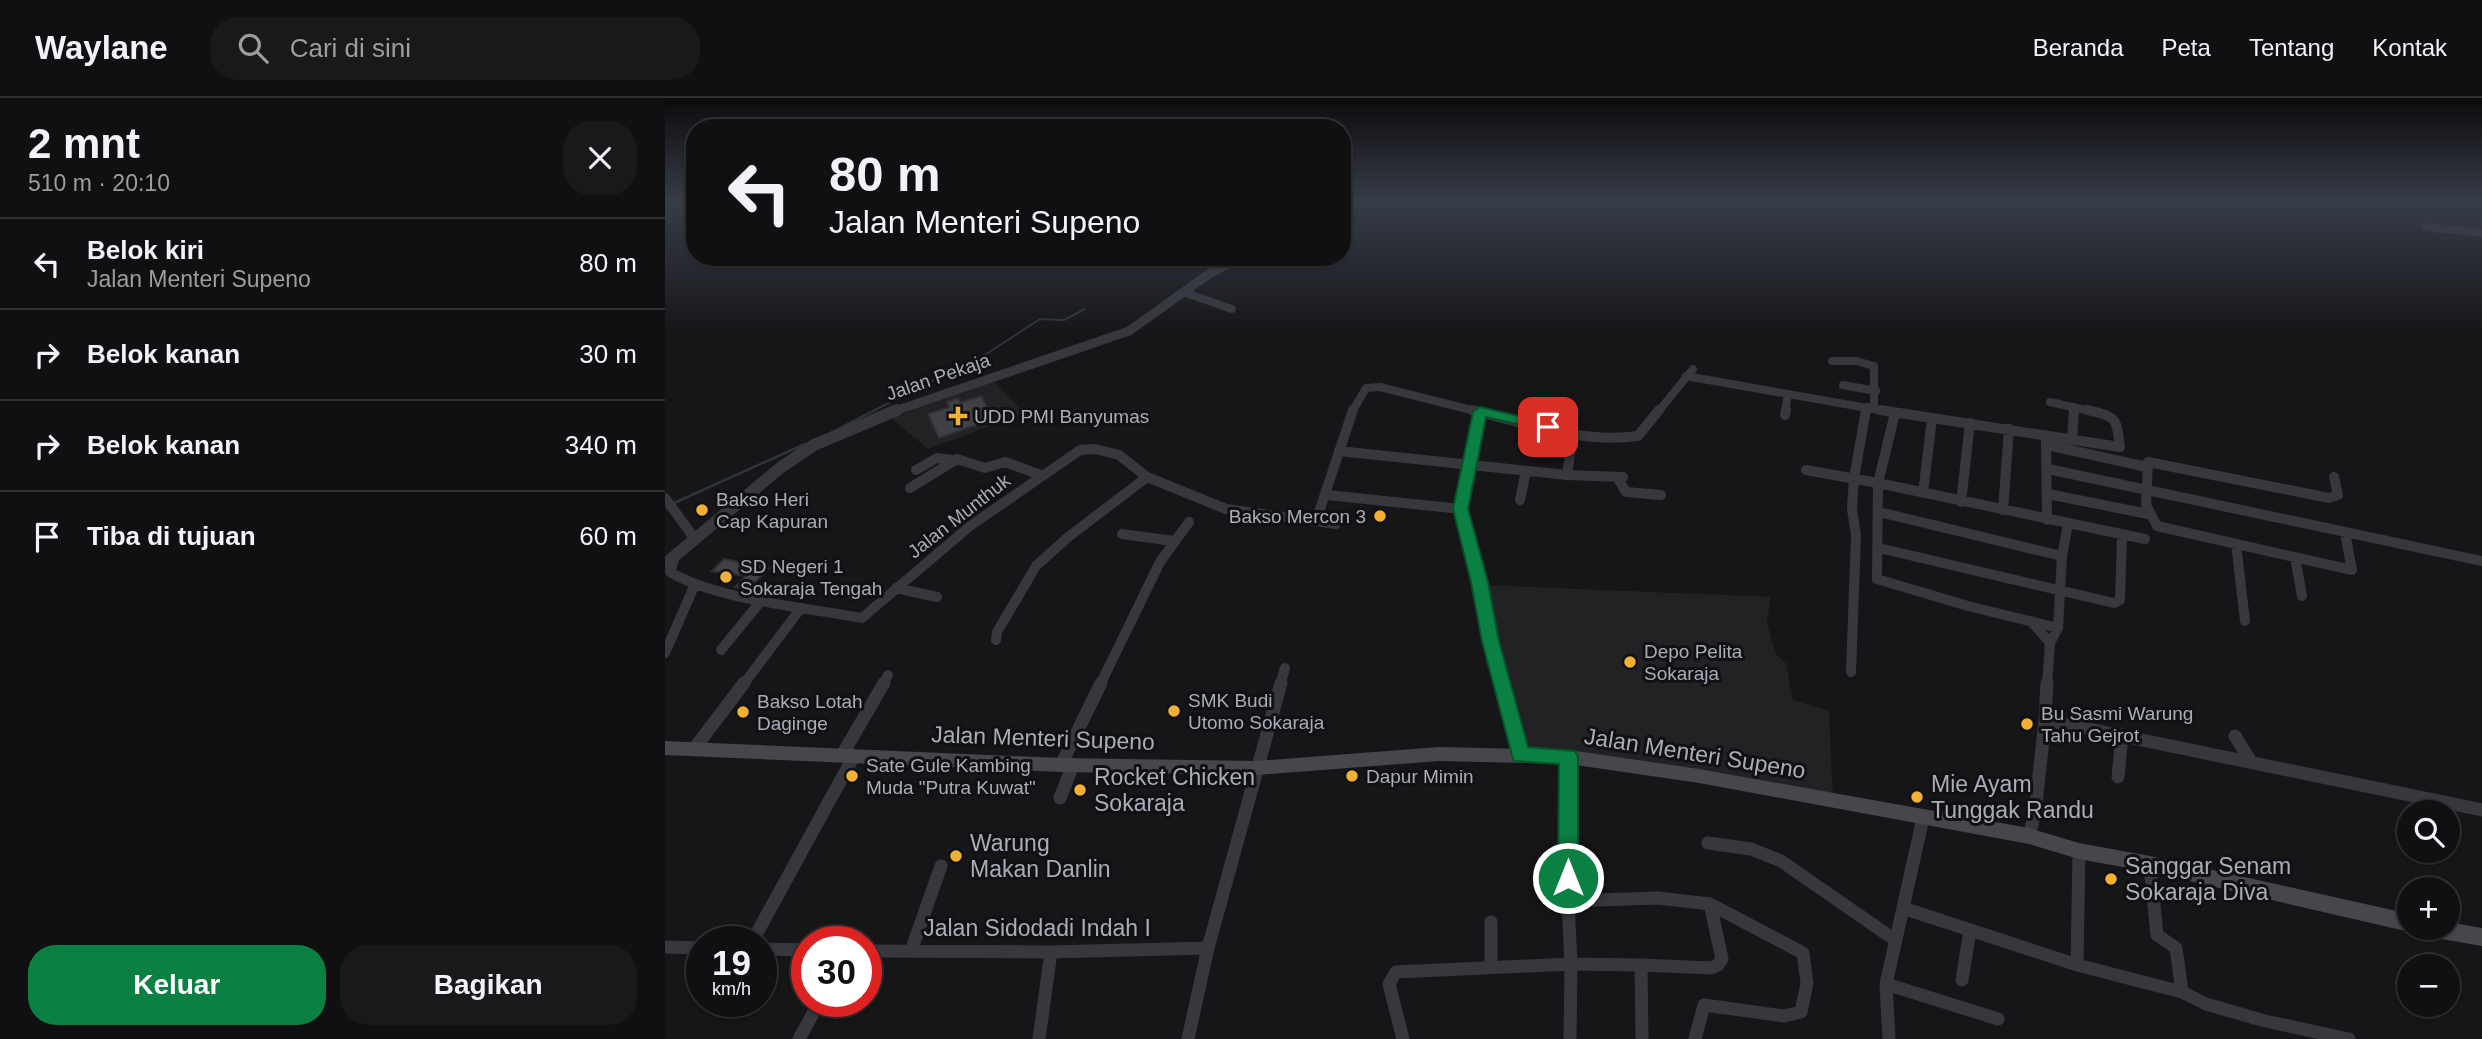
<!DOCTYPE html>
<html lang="id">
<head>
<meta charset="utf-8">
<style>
	:root { --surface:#101012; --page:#19191b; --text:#f1f3f6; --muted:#9c9d9f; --line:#303032; --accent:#0b8043 }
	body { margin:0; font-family:Helvetica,sans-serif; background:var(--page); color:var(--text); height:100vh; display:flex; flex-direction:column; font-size:26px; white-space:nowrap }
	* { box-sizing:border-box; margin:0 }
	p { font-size:23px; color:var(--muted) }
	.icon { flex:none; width:38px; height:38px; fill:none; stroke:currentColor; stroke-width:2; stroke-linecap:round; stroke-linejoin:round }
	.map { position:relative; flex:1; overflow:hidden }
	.drawer { display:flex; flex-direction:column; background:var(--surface); width:665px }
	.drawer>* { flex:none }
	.top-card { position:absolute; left:21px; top:21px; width:665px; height:147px; border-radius:28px; box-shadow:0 2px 5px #0004,0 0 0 2px var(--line); background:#101012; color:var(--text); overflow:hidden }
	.fabs { position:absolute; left:1732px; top:702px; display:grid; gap:14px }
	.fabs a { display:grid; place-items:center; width:63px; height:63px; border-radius:50%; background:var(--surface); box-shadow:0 2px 5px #0004,0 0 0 2px var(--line); font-size:35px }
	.speed { position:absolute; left:21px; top:828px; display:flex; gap:14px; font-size:35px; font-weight:700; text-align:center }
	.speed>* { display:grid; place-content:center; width:91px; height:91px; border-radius:50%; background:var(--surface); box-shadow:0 2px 5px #0004,0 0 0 2px var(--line); line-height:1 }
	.speed small { font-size:18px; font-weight:400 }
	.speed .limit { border:10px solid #d22; background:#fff; color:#111 }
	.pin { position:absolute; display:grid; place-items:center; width:60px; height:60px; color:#fff; margin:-30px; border-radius:14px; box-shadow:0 4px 10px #0006 }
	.me { position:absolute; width:77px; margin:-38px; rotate:0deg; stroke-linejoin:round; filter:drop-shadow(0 0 5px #0008) }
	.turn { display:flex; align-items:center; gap:24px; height:147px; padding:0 28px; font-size:32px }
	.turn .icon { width:91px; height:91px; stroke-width:2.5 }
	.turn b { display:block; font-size:49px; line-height:60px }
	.round { display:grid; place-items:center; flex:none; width:74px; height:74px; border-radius:28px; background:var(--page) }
	.headline { display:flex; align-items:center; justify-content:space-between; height:119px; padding:0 28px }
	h1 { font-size:42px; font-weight:800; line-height:52px }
	.cta { display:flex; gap:14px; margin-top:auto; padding:14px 28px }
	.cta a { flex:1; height:80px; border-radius:28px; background:var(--accent); color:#fff; font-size:28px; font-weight:800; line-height:80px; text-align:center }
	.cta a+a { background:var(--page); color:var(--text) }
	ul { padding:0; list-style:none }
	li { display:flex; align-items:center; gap:21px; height:91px; padding:0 28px; border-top:2px solid var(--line) }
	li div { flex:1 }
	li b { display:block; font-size:26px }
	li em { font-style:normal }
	header { display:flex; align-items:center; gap:42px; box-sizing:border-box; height:98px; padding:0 35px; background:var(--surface); border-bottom:2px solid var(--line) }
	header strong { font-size:33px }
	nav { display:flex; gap:38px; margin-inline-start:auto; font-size:24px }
	.search { width:490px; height:63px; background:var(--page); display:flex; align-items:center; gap:18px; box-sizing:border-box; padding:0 24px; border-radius:28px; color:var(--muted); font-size:26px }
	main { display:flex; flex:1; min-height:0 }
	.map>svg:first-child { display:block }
	.built { fill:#222225 }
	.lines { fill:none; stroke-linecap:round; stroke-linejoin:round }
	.stream-far1 { stroke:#2c353c; stroke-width:2 }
	.stream { stroke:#2c353c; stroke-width:2.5 }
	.building { fill:#404145; stroke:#303034; stroke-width:2 }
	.minor-far2 { stroke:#37383d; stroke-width:8 }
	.minor-far1 { stroke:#37383d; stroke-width:10 }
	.minor { stroke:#37383d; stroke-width:13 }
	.tertiary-far1 { stroke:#37383d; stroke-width:9 }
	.tertiary { stroke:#37383d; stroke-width:12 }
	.secondary { fill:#45474d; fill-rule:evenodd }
	.route { fill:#0b8043; stroke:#07532c; stroke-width:2 }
	.poi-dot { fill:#f2b134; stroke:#111113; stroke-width:2.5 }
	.labels { text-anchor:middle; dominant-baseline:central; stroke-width:6; stroke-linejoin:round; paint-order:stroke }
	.street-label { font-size:19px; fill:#a8adb8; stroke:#111113 }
	.poi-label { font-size:19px; fill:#a8adb8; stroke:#111113; text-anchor:start }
	.near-street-label { font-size:23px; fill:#a8adb8; stroke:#111113 }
	.near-poi-label { font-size:23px; fill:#a8adb8; stroke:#111113; text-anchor:start }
</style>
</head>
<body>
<header>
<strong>Waylane</strong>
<div class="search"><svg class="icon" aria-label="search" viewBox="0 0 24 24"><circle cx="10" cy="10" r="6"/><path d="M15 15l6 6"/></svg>Cari di sini</div>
<nav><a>Beranda</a><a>Peta</a><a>Tentang</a><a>Kontak</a></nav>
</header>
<main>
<section class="drawer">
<div class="headline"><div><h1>2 mnt</h1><p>510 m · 20:10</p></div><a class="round"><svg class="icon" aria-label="close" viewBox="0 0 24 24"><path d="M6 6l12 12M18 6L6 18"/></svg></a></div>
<ul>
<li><svg class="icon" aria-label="left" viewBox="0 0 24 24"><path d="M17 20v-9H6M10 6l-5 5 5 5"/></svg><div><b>Belok kiri</b><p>Jalan Menteri Supeno</p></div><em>80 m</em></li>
<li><svg class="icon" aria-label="right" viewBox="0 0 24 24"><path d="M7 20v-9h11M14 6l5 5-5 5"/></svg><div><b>Belok kanan</b></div><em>30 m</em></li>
<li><svg class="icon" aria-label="right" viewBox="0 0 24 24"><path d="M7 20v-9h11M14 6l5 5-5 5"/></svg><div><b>Belok kanan</b></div><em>340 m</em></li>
<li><svg class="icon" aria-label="arrive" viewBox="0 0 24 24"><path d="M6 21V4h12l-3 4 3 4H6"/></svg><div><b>Tiba di tujuan</b></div><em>60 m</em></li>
</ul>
<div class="cta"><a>Keluar</a><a>Bagikan</a></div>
</section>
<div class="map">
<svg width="1817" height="941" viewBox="0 0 1817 941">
	<rect width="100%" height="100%" fill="#161618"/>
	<!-- built -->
	<path class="built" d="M329 284 360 315 263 351 226 320Z
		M816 487 1106 499 1102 524 1110 555 1121 565 1128 602 1164 613 1168 703 861 649Z"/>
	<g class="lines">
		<!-- stream-far1 -->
		<path class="stream-far1" d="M206 314 323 255 375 221 399 222 420 211"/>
		<!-- stream -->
		<path class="stream" d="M175 330 210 312
			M9 405 140 346"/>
	</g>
	<!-- building -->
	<path class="building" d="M316 298 328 321 274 340 263 316 284 309 282 304 293 300 295 305Z
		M59 461 104 470 82 492 70 489 81 478 47 473Z"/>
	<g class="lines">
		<!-- minor-far2 -->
		<path class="minor-far2" d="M1761 129 1817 135
			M518 194 567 211
			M1167 263H1191L1209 268V310
			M1021 278 1225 314
			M1178 287 1211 293
			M1385 304 1430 314
			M687 314 701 290 715 289 814 314
			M993 314 1028 271
			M1120 314 1123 296
			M1201 314 1202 309
			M1409 314V309"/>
		<!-- minor-far1 -->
		<path class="minor-far1" d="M807 312C859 325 919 346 973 338L994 312
			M1215 312 1455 349C1451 319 1452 319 1422 312
			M815 314 796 411 837 587
			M1120 317 1121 312
			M1381 341 1382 422
			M1407 342 1409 312
			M1382 347 1482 369
			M674 353 902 377 958 379
			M1383 371 1817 463
			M251 372 272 360 288 362
			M1141 372 1213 385 1230 315
			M902 377 908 334
			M952 379 961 394 996 397
			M1669 379 1673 397 1664 400 1483 364 1481 407 1492 428 1687 472 1680 435
			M245 390 292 361 320 370 340 364 376 377
			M1258 395 1267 320
			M1383 396 1483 416
			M662 397 796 411
			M0 400 30 441
			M855 402 861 373
			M1296 404 1305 325
			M1338 412 1344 331
			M1214 414 1397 458
			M651 423 688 312
			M457 436 508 443
			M1571 446 1580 523
			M1214 450 1449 505 1455 502 1457 438
			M10 458 5 474C49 501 143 510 197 520L305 428 415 352 430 351 454 357 482 379 561 411 671 426
			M1630 459 1637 498
			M231 490 272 499
			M1366 523 1385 545
			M1393 530 1303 508 1212 481 1213 385 1480 441
			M331 542 332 534 371 468 402 440 482 379
			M56 552 96 503
			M0 555 30 486
			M1186 574 1191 437 1187 411 1189 380 1201 312
			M78 587 136 510
			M218 587 223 577
			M435 587 495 464 524 424
			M615 587 620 570
			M1382 587 1385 545 1393 530 1397 458 1403 426"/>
		<!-- minor -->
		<path class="minor" d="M837 585 856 657
			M1382 585 1380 622 1817 712
			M1570 638 1586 664
			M29 651 79 585
			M177 657 219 585
			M396 667 436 585
			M1453 679 1457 637
			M395 700 408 667
			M1364 738 1370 715 1380 622
			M1043 745 1086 751 1116 763 1230 842
			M1485 766 1492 837 1511 850 1517 894
			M903 803 993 800 1045 806 1138 855 1142 885 1136 914 1119 918 1039 907 1030 941
			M1238 810 1412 867 1414 753
			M826 824V869
			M87 844 189 658
			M0 849 37 850
			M96 851 142 852
			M201 853 386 854 543 850
			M246 853 276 768
			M976 867 1046 870 1053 867 1057 861 1045 806
			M1412 867 1517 894 1541 906 1600 923 1684 941
			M1297 882 1305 832
			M1221 886 1333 921
			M134 941 155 903
			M374 941 386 854
			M523 941 543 850 616 585
			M738 941 724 886 731 874 906 866 903 803 904 659
			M905 941 906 866 976 867 977 941
			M1224 941 1221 886 1258 720"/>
		<!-- tertiary-far1 -->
		<path class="tertiary-far1" d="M677 107 682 104
			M227 314 464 233 544 176 577 159"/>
		<!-- tertiary -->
		<path class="tertiary" d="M0 466 115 370 149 347 232 312"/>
		<!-- secondary -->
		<path class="secondary" d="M0 643 396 660 591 663 774 649 904 652 1034 671 1364 730 1414 745 1485 758 1745 816V830H1752L1745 834 1485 774 1414 761 1364 746 1034 685 904 666 774 663 591 677 396 674 0 657Z
			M1783 824 1817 830V848L1765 839 1758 836 1756 830H1783Z"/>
	</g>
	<!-- sky -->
	<linearGradient id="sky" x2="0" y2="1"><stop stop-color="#0c0c0d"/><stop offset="0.44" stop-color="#363c48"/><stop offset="1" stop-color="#363c48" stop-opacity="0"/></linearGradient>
	<rect width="1817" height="236" fill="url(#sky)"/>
	<!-- route -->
	<path class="route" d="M815 309 888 326 890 329 883 333 821 319 803 411 823 484 834 543 863 649 910 653 913 659V780L910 787 903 790 896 787 893 780 894 666 849 663 847 657 817 543 806 484 788 411 808 314Z"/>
	<!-- markers -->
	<g class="poi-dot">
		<path d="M289.5 307.5h7v7h7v7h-7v7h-7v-7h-7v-7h7z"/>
		<circle cx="37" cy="412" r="7"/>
		<circle cx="715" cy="418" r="7"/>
		<circle cx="61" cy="479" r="7"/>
		<circle cx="965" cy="564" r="7"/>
		<circle cx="509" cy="613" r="7"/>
		<circle cx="78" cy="614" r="7"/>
		<circle cx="1362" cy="626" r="7"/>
		<circle cx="187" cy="678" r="7"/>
		<circle cx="687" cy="678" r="7"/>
		<circle cx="415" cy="692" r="7"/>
		<circle cx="1252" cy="699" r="7"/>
		<circle cx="291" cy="758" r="7"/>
		<circle cx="1446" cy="781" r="7"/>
	</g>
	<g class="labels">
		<!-- street labels -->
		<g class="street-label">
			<text transform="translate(273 279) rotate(-19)">Jalan Pekaja</text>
			<text transform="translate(294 418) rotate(-38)">Jalan Munthuk</text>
		</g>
		<!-- poi labels -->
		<g class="poi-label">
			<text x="309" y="318">UDD PMI Banyumas</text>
			<text x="51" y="401">Bakso Heri<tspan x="51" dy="22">Cap Kapuran</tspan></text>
			<text x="701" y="418" text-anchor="end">Bakso Mercon 3</text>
			<text x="75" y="468">SD Negeri 1<tspan x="75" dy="22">Sokaraja Tengah</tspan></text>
			<text x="979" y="553">Depo Pelita<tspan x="979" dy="22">Sokaraja</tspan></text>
			<text x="523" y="602">SMK Budi<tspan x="523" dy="22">Utomo Sokaraja</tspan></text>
			<text x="92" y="603">Bakso Lotah<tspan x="92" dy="22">Daginge</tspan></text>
			<text x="1376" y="615">Bu Sasmi Warung<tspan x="1376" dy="22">Tahu Gejrot</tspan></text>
			<text x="201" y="667">Sate Gule Kambing<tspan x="201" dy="22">Muda "Putra Kuwat"</tspan></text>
			<text x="701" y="678">Dapur Mimin</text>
		</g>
		<!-- near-street labels -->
		<g class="near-street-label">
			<text transform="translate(378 640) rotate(2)">Jalan Menteri Supeno</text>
			<text transform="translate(1030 655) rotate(9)">Jalan Menteri Supeno</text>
			<text x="372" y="830">Jalan Sidodadi Indah I</text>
		</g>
		<!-- near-poi labels -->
		<g class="near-poi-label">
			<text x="429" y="679">Rocket Chicken<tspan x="429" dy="26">Sokaraja</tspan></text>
			<text x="1266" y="686">Mie Ayam<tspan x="1266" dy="26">Tunggak Randu</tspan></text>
			<text x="305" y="745">Warung<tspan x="305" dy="26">Makan Danlin</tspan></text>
			<text x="1460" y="768">Sanggar Senam<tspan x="1460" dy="26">Sokaraja Diva</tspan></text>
		</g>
	</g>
</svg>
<div class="fabs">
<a><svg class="icon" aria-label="search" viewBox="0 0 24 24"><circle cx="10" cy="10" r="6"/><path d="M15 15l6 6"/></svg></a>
<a>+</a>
<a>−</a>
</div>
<div class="speed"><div>19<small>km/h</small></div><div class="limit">30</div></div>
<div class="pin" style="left:883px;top:329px;background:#d93025"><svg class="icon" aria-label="arrive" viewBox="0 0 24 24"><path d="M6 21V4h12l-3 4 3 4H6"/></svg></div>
<svg class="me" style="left:903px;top:780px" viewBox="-20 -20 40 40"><circle r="17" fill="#0b8043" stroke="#fff" stroke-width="3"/><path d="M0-11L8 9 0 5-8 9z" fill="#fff"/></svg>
<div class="top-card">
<div class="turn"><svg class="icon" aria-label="left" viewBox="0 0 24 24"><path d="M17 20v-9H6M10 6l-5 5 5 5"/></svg><div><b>80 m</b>Jalan Menteri Supeno</div></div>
</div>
</div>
</main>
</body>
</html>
